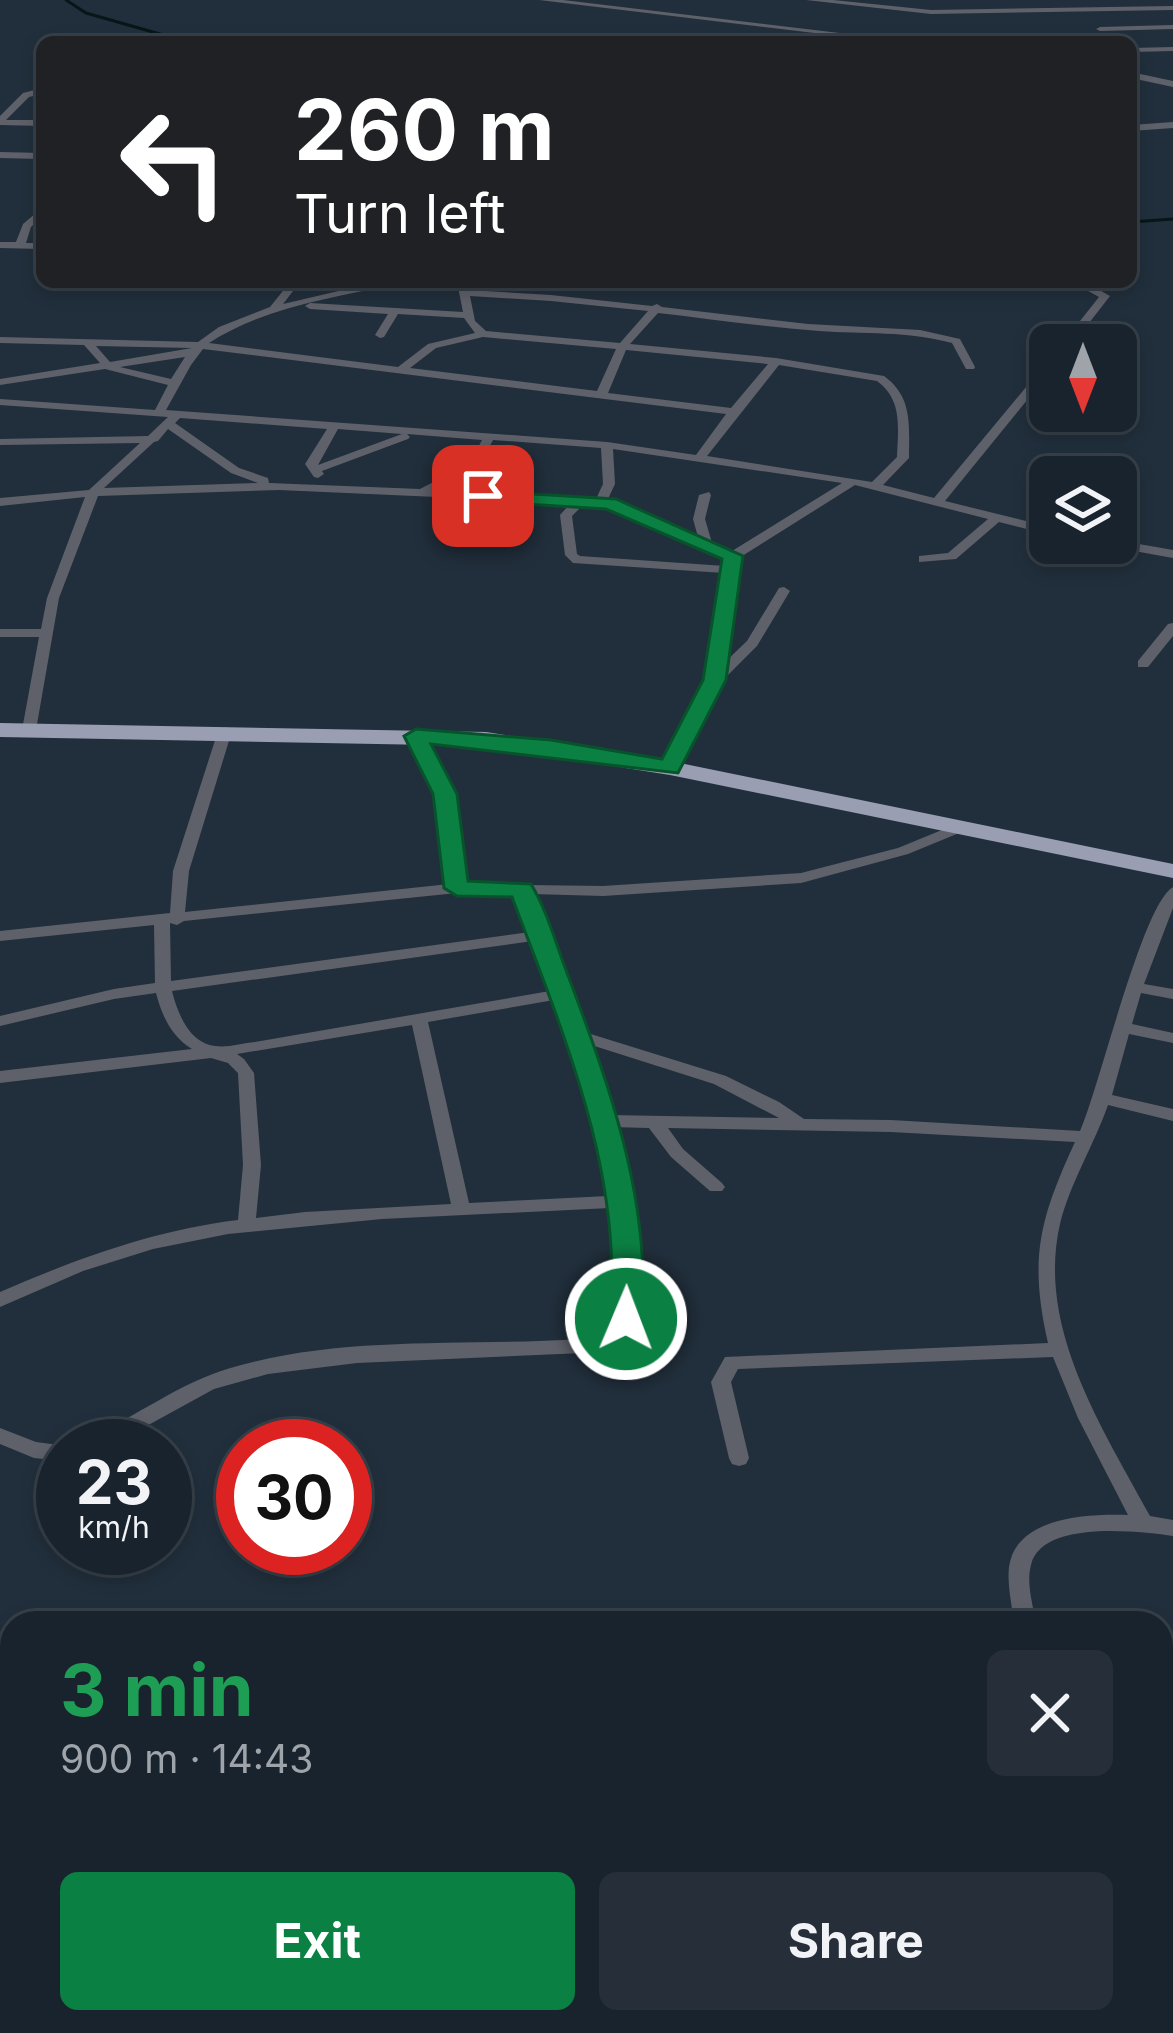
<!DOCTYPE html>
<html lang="en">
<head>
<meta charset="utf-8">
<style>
	:root { --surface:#19232d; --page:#262f39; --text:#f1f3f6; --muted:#9fa4aa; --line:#374049; --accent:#0b8043 }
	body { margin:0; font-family:Inter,sans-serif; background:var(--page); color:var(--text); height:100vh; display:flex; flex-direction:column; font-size:45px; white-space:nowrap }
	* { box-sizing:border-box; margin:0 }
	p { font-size:39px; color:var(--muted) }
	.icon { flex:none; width:66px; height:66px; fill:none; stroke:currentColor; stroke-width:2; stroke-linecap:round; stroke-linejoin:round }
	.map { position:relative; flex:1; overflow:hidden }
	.sheet { position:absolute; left:0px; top:1611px; width:1173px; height:423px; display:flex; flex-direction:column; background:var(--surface); border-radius:36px 36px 0 0; box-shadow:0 6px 18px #0003,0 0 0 3px var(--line) }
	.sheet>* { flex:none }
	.banner { position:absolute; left:36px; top:36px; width:1101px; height:252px; border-radius:18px; box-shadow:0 6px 18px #0003,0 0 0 3px var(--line); background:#202124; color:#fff; overflow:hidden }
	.needle { width:78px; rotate:180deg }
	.tools { position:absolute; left:1029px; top:324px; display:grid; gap:24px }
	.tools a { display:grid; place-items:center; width:108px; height:108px; border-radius:18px; background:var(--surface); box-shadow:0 6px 18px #0003,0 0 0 3px var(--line); font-size:60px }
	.speed { position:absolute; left:36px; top:1419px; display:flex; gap:24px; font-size:60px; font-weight:700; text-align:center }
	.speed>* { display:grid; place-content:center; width:156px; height:156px; border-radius:50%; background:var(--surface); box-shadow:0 6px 18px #0003,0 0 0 3px var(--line); line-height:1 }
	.speed small { font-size:30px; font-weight:400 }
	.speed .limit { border:18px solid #d22; background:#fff; color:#111 }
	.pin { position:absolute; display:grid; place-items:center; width:102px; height:102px; color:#fff; margin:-51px; border-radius:24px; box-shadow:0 6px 18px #0006 }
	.me { position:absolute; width:132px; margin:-66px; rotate:1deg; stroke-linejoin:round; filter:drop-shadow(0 0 9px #0008) }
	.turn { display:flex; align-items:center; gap:42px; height:252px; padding:0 60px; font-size:54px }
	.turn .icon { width:156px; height:156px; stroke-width:2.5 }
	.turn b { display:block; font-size:84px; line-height:102px }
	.round { display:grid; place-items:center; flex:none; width:126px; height:126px; border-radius:18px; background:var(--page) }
	.headline { display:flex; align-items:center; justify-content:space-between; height:204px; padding:0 60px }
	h1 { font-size:72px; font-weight:700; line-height:90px; color:#1e9e55 }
	.primary-button { display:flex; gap:24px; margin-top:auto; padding:24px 60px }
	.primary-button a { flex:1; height:138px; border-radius:18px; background:var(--accent); color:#fff; font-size:48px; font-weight:700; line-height:138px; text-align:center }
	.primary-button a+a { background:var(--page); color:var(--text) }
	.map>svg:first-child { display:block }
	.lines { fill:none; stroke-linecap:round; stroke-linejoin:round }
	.stream { stroke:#051717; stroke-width:3 }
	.minor { fill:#5f616a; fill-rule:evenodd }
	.trunk { fill:#9a9eb2; fill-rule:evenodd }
	.route { fill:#0b8043; stroke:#07532c; stroke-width:3 }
</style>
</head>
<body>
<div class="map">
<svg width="1173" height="2033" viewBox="0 0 1173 2033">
	<rect width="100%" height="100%" fill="#212f3c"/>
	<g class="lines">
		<!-- stream -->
		<path class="stream" d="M66 0 86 13 188 42
			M1131 222 1173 219"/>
		<!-- minor -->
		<path class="minor" d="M539 0H563L915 42H890Z
			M806 0H833L931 10 1173 6V10L931 14Z
			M1173 25V29L1100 31 1096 29 1100 27Z
			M957 35H1107L1111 37 1107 39H954Z
			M1173 47V51L1131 52V48Z
			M1131 72 1173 81V87L1131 78Z
			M42 88V94L29 97 6 120H42V126L0 125V116L23 93Z
			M1173 122V128L1131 131V125Z
			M0 152 42 153V159L0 158Z
			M42 208V216L31 227 26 243H42V249L0 248V242H16L23 224Z
			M290 282H300L283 304 377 282H397L396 284C332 298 265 307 209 343L398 367 428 344 475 333 464 318 398 314 384 337 380 338 375 335 388 314 310 309 305 306 310 303 463 312 457 282H467L469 290 551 295 652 306 657 304 662 307 808 324 920 330 960 339 975 367 974 369H966L952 343C908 331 864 334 819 331 765 327 711 319 658 313L630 344 776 358 884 376C913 397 909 425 909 458L883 485 934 498 1046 363 1050 362V372L945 501 1050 527V535L999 522 956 559 919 562V556L948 553 988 519 855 485 739 558 723 664 747 641 779 588 784 587 790 591 757 646 720 683 677 768 670 772 663 768 707 681 724 573 573 563 565 555 560 515 571 503 279 490 98 496 59 598 36 730 34 733H24L22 730 39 637H0V629H41L47 598 85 497 0 506V498L89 490 140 443 0 445V439L148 436 168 417 0 405V399L155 410 168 385 105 369 0 385V379L100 363 84 345 0 343V337L198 342 219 327 270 307ZM470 296 551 301 648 311 620 343 486 331 475 321ZM483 337 616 349 597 391 410 368 436 348ZM96 346 192 348 110 362ZM203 349 726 414 696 455 607 442 166 410 191 365ZM626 350 768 364 731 408 608 393ZM185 357 171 379 120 367ZM779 365 877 381C903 400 898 428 897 457L872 482 707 456ZM180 418 327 429 305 464 314 477 318 478 324 474 322 471 408 439 410 437 407 434 482 440 470 463 420 489 269 483 268 478 239 468 175 423ZM168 429 231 473 258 483 104 488 154 442 158 441ZM338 429 402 434 318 465ZM493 440 601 448 603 484 597 497 436 490 479 467ZM613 449 842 483 732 551 712 543 705 519 711 495 709 492 699 495 693 519 698 537 608 499 615 484ZM584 504 599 505 726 558 725 566 580 556 577 554 572 516Z
			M1072 282H1085L1110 296 1072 345H1061L1099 297Z
			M1116 540 1173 550V558L1112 547 1106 543H1116Z
			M1173 623V636L1148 667H1138V661L1168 624Z
			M225 727 232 731 189 871 185 912 449 884 438 794 408 736 415 732 422 736 452 794 464 884 603 886 801 873 898 848 954 825H964L966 828 964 831 908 854 801 883 603 896 532 894 581 1031 726 1076 779 1102 804 1119 891 1120 1080 1131C1100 1086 1142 905 1173 887V908L1144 984 1173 989V999L1141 993 1132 1024 1173 1033V1043L1129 1034 1112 1095 1173 1109V1121L1108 1105C1094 1145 1070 1183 1060 1224 1036 1328 1103 1429 1150 1516L1173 1520V1536C1139 1531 1041 1520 1031 1565 1026 1583 1033 1605 1036 1623H1014C1012 1605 1007 1585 1009 1567 1016 1516 1089 1514 1128 1515L1078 1418 1053 1357 738 1369 731 1382 749 1458 746 1464 739 1466 732 1464 729 1458 711 1382 725 1357 1048 1343C1029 1259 1039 1220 1075 1142L891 1132 668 1128 683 1149 722 1183 725 1187 722 1191H710L671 1157 649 1128 611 1127 627 1196 630 1201 628 1204C634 1248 648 1294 627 1335L583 1353 357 1363 268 1374 214 1389 112 1445 76 1446 79 1440C129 1423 170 1388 221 1371 335 1334 462 1347 581 1339L613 1325C627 1288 615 1246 610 1208L382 1219 228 1234 153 1249 83 1271 0 1307V1292C76 1259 155 1230 238 1220L243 1165 238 1073 228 1063 211 1058 0 1083V1071L192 1049C171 1036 162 1016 156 993L114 999 0 1026V1016L114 989 155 983 154 925 0 941V931L170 913 173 871 218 731ZM457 893 516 894 530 932 171 981 170 923 177 925 184 921ZM533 941 550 991 255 1042C243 1043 227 1048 215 1046 190 1043 179 1016 173 995L172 991ZM554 1000 589 1110 608 1196 469 1203 428 1022ZM412 1025 451 1204 305 1212 256 1218 261 1165 254 1073 244 1059 237 1054ZM585 1043 714 1084 779 1118 608 1115Z
			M0 1428 36 1442 66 1446H63V1461L34 1458 0 1444Z
			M394 2022H420L417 2033H391Z
			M587 2022H663L669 2024 673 2033H597L591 2031Z
			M976 2022H1002L1001 2033H975Z"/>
		<!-- trunk -->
		<path class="trunk" d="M0 723 486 732 670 761 1173 864V878L670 775 486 746 0 737Z"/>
	</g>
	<!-- route -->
	<path class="route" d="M483 491 616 499 743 556 726 680 678 773 431 744 457 794 468 881 531 884C548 912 557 948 569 978 610 1087 651 1202 642 1319L626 1331 610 1319C624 1173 562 1031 512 897L457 896 444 888 433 794 404 736 416 729 551 740 662 759 703 680 722 559 606 509 476 501V492Z"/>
</svg>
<div class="tools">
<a><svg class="needle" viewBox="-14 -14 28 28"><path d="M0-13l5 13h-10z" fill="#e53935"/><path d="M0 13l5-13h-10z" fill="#9fa4aa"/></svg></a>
<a><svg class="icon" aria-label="layers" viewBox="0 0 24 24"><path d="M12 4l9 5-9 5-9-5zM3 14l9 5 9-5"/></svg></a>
</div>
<div class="speed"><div>23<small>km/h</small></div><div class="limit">30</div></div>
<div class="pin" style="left:483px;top:496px;background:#d93025"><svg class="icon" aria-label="arrive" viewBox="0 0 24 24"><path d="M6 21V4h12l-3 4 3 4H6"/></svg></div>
<svg class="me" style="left:626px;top:1319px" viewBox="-20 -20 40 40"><circle r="17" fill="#0b8043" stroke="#fff" stroke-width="3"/><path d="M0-11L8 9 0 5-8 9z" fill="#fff"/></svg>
<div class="banner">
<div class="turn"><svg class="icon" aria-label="left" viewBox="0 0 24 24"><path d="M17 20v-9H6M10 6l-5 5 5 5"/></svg><div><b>260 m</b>Turn left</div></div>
</div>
<section class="sheet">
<div class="headline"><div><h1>3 min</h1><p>900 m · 14:43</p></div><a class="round"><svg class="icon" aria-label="close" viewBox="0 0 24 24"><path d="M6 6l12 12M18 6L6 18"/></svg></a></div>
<div class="primary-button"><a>Exit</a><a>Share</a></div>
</section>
</div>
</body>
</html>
